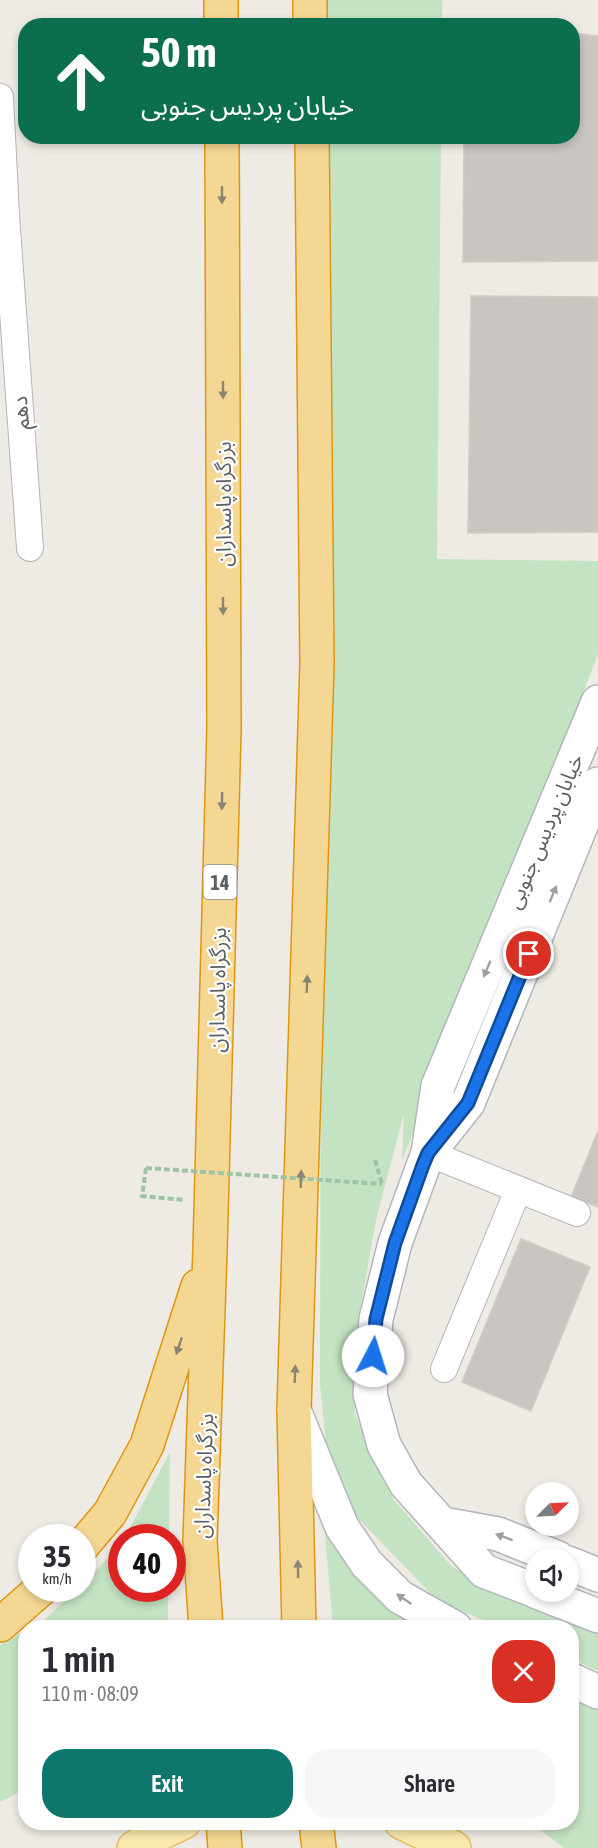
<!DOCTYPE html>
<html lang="en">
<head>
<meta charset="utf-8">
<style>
	:root { --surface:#fff; --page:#f7f7f7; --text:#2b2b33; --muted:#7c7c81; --accent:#0f766e }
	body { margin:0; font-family:"Asap Condensed","Noto Sans Arabic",sans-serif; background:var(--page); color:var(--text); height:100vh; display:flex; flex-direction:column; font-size:22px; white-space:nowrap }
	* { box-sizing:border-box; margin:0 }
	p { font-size:20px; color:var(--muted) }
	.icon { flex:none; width:33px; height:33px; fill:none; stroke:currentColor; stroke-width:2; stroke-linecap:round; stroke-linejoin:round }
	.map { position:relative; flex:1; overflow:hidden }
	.details { position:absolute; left:18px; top:1620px; width:561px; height:210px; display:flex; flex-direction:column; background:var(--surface); border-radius:24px; box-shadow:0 3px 9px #0003 }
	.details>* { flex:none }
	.banner { position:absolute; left:18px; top:18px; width:562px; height:126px; border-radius:24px; box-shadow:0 3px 9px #0003; background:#0b6e4f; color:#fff; overflow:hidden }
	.needle { width:39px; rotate:66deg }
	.buttons { position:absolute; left:525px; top:1482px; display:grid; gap:12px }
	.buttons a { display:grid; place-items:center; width:54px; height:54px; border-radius:50%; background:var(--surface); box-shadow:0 3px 9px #0003; font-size:30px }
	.speed { position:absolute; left:18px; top:1524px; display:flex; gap:12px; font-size:30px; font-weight:700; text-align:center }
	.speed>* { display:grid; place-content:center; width:78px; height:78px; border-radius:50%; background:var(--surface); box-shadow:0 3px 9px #0003; line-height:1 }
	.speed small { font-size:15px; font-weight:400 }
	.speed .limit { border:9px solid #d22; background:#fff; color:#111 }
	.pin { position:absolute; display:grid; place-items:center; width:51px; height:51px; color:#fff; margin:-26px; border:3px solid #fff; border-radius:50%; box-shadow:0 2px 6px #0007 }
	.me { position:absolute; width:66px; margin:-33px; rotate:5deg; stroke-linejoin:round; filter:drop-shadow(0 0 4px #0008) }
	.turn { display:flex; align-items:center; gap:21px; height:126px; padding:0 24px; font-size:27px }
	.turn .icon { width:78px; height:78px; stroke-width:2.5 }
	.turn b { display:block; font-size:42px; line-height:51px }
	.round { display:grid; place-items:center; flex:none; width:63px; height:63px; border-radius:24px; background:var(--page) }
	.head { display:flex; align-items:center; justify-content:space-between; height:102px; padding:0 24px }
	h1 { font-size:36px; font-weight:600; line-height:45px }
	.cta { display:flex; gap:12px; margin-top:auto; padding:12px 24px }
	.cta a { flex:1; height:69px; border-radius:24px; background:var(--accent); color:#fff; font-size:24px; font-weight:600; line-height:69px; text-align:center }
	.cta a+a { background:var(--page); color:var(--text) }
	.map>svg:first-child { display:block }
	.green { fill:#c4e3c3 }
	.building { fill:#c9c6c2; stroke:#d2ccc3; stroke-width:1.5 }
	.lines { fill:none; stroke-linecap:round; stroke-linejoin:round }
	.street-casing { stroke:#b2b5b8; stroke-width:28 }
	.secondary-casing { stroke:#b3b7bb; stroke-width:36 }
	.primary-casing { stroke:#e7bc64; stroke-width:36 }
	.highway-casing { stroke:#e19511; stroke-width:36 }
	.path { stroke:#9cc4a5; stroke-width:4; stroke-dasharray:6 3; stroke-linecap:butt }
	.street { stroke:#fff; stroke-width:26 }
	.secondary { stroke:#fff; stroke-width:33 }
	.primary { stroke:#f9e9ae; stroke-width:33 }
	.highway { stroke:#f5d794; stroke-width:33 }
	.path-bridge { stroke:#9cc4a5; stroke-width:4; stroke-dasharray:6 3; stroke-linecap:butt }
	.oneway { fill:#8a8472 }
	.oneway2 { fill:#9da0a2 }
	.route-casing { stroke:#114b97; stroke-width:15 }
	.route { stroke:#1a73e8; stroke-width:10 }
	.labels { text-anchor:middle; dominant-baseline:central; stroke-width:4.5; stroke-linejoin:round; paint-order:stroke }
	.shield { fill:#fff; stroke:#8d9092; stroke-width:1.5 }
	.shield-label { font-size:20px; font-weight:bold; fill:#5c6064 }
	.street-label { font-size:21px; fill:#5c6064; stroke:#fff }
</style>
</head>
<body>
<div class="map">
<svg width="598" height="1848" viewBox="0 0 598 1848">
	<rect width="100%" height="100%" fill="#eeebe4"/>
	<!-- green -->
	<path class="green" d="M324 0H442V25L323 26Z
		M323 137H441L437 559 598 561V654L402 1161 404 1113 376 1220 353 1350 355 1415 394 1500 452 1567 598 1631V1671L572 1659V1628L499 1627 438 1601 353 1513 327 1455 320 1383Z
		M170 1452 169 1537H125Z
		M324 1523 427 1627H333Z
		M121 1545 122 1588 168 1589V1627H31L44 1620 77 1589 82 1588 83 1583Z
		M25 1631V1789L0 1802V1645Z
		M572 1691 598 1703V1848H564L531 1823 572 1822Z"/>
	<!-- building -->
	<path class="building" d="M573 33 598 36V261L463 262 464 136H573Z
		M471 296 598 297V532L468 533Z
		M598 1131V1207L571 1197Z
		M521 1239 590 1267 531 1411 462 1382Z"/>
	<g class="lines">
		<defs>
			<path id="street" d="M0 97 6 215 30 548
				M428 1153 577 1213
				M444 1369 518 1190"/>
			<path id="secondary" d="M429 1152 468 1103 598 784
				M294 1410 342 1527 367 1564 400 1597 455 1628
				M443 1524 498 1534 558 1558
				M568 1563 598 1575
				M536 1591 484 1571 406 1484 384 1445 370 1394 376 1319 395 1243 428 1153 438 1086 598 702
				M537 1592 598 1616
				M572 1680 598 1692"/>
			<path id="primary" d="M401 1822 454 1848
				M134 1848 146 1840 184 1822"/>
			<path id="highway" d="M221 0V26
				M310 0V26
				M82 1546 110 1513 147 1445 198 1286
				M0 1625 42 1588
				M206 1628 200 1541 210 1250 224 728 222 136
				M299 1628 294 1410 317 664 312 136
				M223 1822 225 1848
				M316 1822 319 1848"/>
		</defs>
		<!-- street casing -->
		<use href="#street" class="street-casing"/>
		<!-- secondary casing -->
		<use href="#secondary" class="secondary-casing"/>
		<!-- primary casing -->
		<use href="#primary" class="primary-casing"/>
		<!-- highway casing -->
		<use href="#highway" class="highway-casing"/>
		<!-- path -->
		<path class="path" d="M375 1160 382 1184
			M146 1168 142 1196 184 1200"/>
		<!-- street -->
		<use href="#street" class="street"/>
		<!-- secondary -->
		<use href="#secondary" class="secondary"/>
		<!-- primary -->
		<use href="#primary" class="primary"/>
		<!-- highway -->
		<use href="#highway" class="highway"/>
		<!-- path-bridge -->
		<path class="path-bridge" d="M146 1168 382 1184"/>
	</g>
	<!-- one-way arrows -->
	<defs><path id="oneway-solid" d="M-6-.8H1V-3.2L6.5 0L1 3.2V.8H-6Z" transform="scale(1.5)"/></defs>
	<g class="oneway">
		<use href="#oneway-solid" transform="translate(222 195) rotate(90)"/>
		<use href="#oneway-solid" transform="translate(223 390) rotate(90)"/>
		<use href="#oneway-solid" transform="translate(223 606) rotate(90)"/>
		<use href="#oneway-solid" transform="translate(222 801) rotate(91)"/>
		<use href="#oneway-solid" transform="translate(307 984) rotate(-88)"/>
		<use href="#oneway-solid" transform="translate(301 1179) rotate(-88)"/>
		<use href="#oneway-solid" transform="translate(179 1346) rotate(108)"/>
		<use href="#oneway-solid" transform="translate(295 1374) rotate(-88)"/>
		<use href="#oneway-solid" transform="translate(298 1569) rotate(-91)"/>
	</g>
	<g class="oneway2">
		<use href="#oneway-solid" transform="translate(553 894) rotate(-68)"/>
		<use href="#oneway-solid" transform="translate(487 969) rotate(113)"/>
		<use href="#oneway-solid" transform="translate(504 1537) rotate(-160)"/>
		<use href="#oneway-solid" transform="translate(404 1599) rotate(-146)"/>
	</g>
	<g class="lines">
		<defs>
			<path id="route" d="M373 1356 376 1319 395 1243 423 1165 428 1153 468 1103 529 954"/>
		</defs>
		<!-- route casing -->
		<use href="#route" class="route-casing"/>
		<!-- route -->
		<use href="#route" class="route"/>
	</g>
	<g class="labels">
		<!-- shield labels -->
		<rect class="shield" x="203.5" y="865" width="33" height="34" rx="4.5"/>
		<g class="shield-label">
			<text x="220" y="882">14</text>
		</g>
		<!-- street labels -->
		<g class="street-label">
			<text transform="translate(20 413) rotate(-94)">دهم</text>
			<text transform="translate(223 504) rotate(-90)">بزرگراه پاسداران</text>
			<text transform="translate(544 831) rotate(-67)">خیابان پردیس جنوبی</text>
			<text transform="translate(217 990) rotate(-89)">بزرگراه پاسداران</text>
			<text transform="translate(203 1476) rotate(-88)">بزرگراه پاسداران</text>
		</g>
	</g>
</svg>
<div class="buttons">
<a><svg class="needle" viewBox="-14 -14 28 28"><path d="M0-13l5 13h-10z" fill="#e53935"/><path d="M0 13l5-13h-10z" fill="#7c7c81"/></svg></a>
<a><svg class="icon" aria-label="sound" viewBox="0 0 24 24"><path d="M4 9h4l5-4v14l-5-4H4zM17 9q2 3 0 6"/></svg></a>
</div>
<div class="speed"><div>35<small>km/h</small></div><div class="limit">40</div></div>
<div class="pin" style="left:529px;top:954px;background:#d93025"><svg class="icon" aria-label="arrive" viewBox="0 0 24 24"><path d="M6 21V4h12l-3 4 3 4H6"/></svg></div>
<svg class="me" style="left:373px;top:1356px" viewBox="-20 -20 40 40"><circle r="19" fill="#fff"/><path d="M0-13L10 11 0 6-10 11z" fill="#1a73e8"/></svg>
<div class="banner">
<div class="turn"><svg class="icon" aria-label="ahead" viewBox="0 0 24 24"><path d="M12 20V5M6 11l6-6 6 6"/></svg><div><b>50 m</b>خیابان پردیس جنوبی</div></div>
</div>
<section class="details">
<div class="head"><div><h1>1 min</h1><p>110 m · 08:09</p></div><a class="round" style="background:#d93025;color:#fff"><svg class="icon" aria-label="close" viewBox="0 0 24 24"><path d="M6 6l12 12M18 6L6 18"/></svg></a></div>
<div class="cta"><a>Exit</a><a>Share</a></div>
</section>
</div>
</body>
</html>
